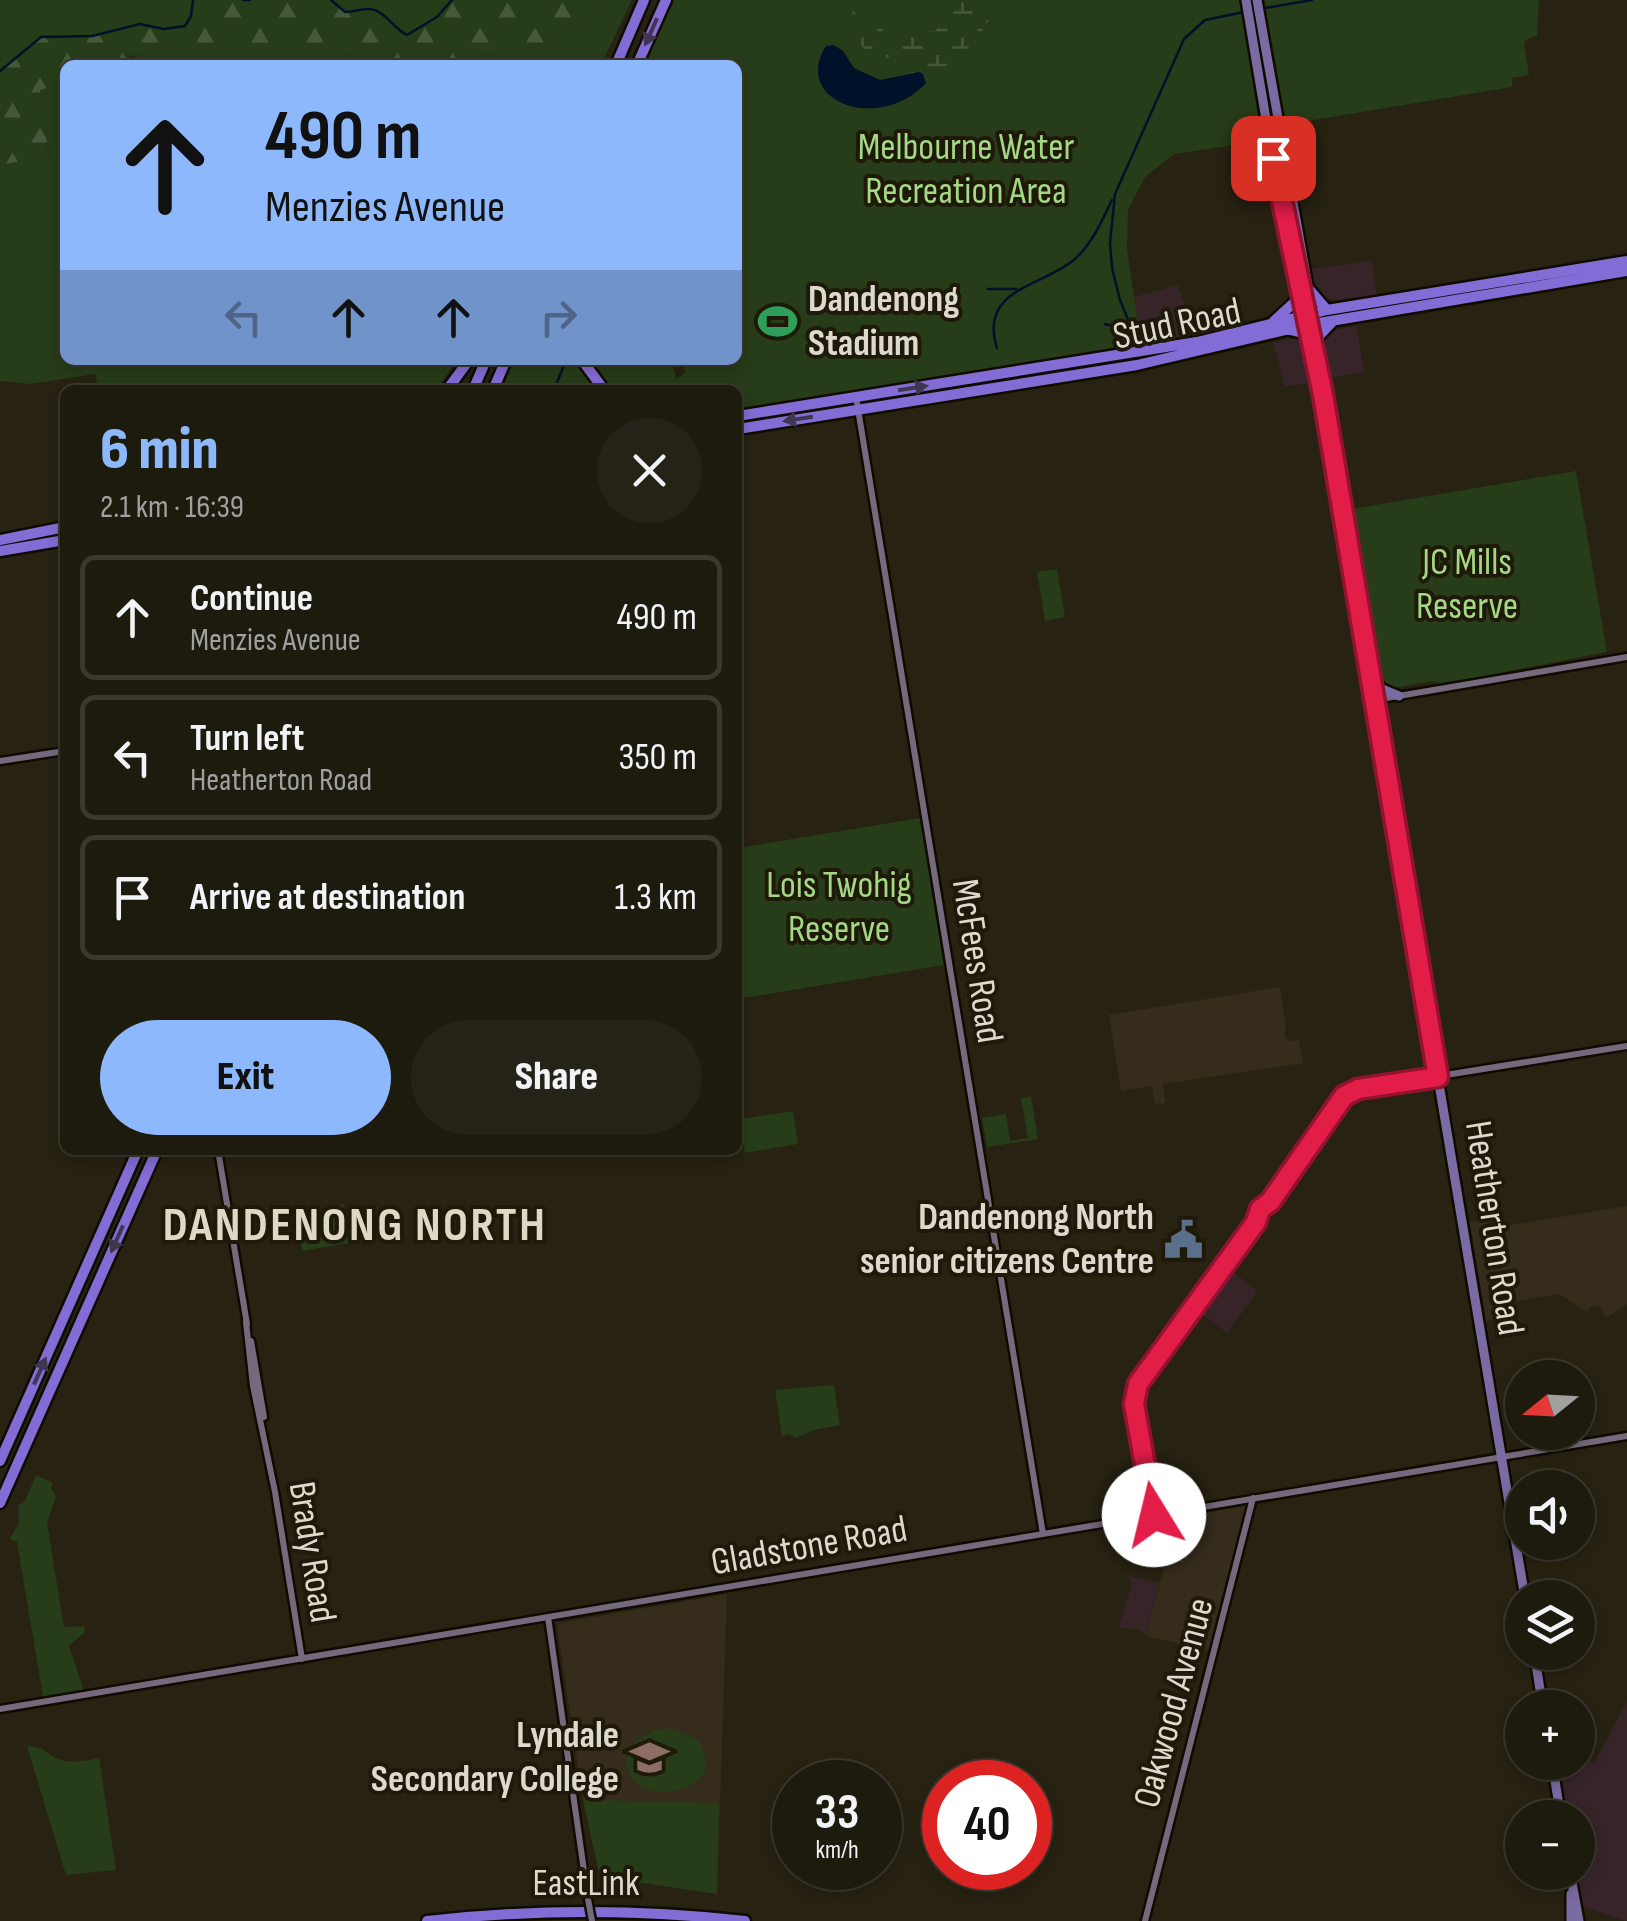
<!DOCTYPE html>
<html lang="en">
<head>
<meta charset="utf-8">
<style>
	:root { --surface:#1d1a0e; --page:#252317; --text:#f1f3f6; --muted:#a0a19e; --line:#3b382e; --accent:#8db9fc }
	body { margin:0; font-family:"Sofia Sans Condensed",sans-serif; background:var(--page); color:var(--text); height:100vh; display:flex; flex-direction:column; font-size:38px; white-space:nowrap }
	* { box-sizing:border-box; margin:0 }
	p { font-size:32px; color:var(--muted) }
	.icon { flex:none; width:55px; height:55px; fill:none; stroke:currentColor; stroke-width:2; stroke-linecap:round; stroke-linejoin:round }
	.map { position:relative; flex:1; overflow:hidden }
	.drawer { position:absolute; left:60px; top:385px; width:682px; height:770px; display:flex; flex-direction:column; background:var(--surface); border-radius:15px; box-shadow:0 5px 15px #0003,0 0 0 2px var(--line) }
	.drawer>* { flex:none }
	.top-card { position:absolute; left:60px; top:60px; width:682px; height:305px; border-radius:15px; box-shadow:0 5px 15px #0003,0 0 0 2px var(--line); background:#8db9fc; color:#111; overflow:hidden }
	.needle { width:65px; rotate:252deg }
	.buttons { position:absolute; left:1505px; top:1360px; display:grid; gap:20px }
	.buttons a { display:grid; place-items:center; width:90px; height:90px; border-radius:50%; background:var(--surface); box-shadow:0 5px 15px #0003,0 0 0 2px var(--line); font-size:50px }
	.speed { position:absolute; left:772px; top:1760px; display:flex; gap:20px; font-size:50px; font-weight:700; text-align:center }
	.speed>* { display:grid; place-content:center; width:130px; height:130px; border-radius:50%; background:var(--surface); box-shadow:0 5px 15px #0003,0 0 0 2px var(--line); line-height:1 }
	.speed small { font-size:25px; font-weight:400 }
	.speed .limit { border:15px solid #d22; background:#fff; color:#111 }
	.pin { position:absolute; display:grid; place-items:center; width:85px; height:85px; color:#fff; margin:-42px; border-radius:20px; box-shadow:0 5px 15px #0006 }
	.me { position:absolute; width:110px; margin:-55px; rotate:351deg; stroke-linejoin:round; filter:drop-shadow(0 0 8px #0008) }
	.turn { display:flex; align-items:center; gap:35px; height:210px; padding:0 40px; font-size:45px }
	.turn .icon { width:130px; height:130px; stroke-width:2.5 }
	.turn b { display:block; font-size:70px; line-height:85px }
	.lanes { display:flex; align-items:center; height:95px; padding:0 40px; background:#0003; justify-content:center; gap:50px; direction:ltr }
	.lanes .off { opacity:.35 }
	.round { display:grid; place-items:center; flex:none; width:105px; height:105px; border-radius:52px; background:var(--page) }
	.overview { display:flex; align-items:center; justify-content:space-between; height:170px; padding:0 40px }
	h1 { font-size:60px; font-weight:800; line-height:75px; color:var(--accent) }
	.primary-button { display:flex; gap:20px; margin-top:auto; padding:20px 40px }
	.primary-button a { flex:1; height:115px; border-radius:60px; background:var(--accent); color:#111; font-size:40px; font-weight:800; line-height:115px; text-align:center }
	.primary-button a+a { background:var(--page); color:var(--text) }
	ul { padding:0; list-style:none }
	li { display:flex; align-items:center; gap:30px; height:125px; margin:0 20px 15px; padding:0 20px; border:5px solid var(--line); border-radius:15px }
	li div { flex:1 }
	li b { display:block; font-size:38px }
	li em { font-style:normal }
	.map>svg:first-child { display:block }
	.commercial { fill:#362429 }
	.education { fill:#352c1c }
	.green { fill:#273c18 }
	.forest { fill:url(#forest-firs) }
	.wetland { fill:url(#wetland-marsh) }
	.water { fill:#001229 }
	.lines { fill:none; stroke-linecap:round; stroke-linejoin:round }
	.stream { stroke:#001229; stroke-width:2.5 }
	.secondary-casing { stroke:#100b01; stroke-width:11 }
	.primary-casing { stroke:#100b01; stroke-width:14 }
	.highway-casing { stroke:#100b01; stroke-width:15 }
	.secondary { stroke:#756a7d; stroke-width:6 }
	.primary { stroke:#7b6ba3; stroke-width:9 }
	.highway { stroke:#836cd5; stroke-width:10 }
	.secondary-bridge-casing { stroke:#100b01; stroke-width:11; stroke-linecap:butt }
	.secondary-bridge { stroke:#756a7d; stroke-width:6 }
	.oneway { fill:#413650 }
	.route-casing { stroke:#92132f; stroke-width:25 }
	.route { stroke:#e11d48; stroke-width:18 }
	.labels { text-anchor:middle; dominant-baseline:central; stroke-width:8; stroke-linejoin:round; paint-order:stroke }
	.park-label { font-size:38px; fill:#a4d884; stroke:#1e1909 }
	.poi-label { font-size:38px; font-weight:bold; fill:#ddd9cf; stroke:#1e1909; text-anchor:end }
	.street-label { font-size:38px; fill:#ddd9cf; stroke:#1e1909 }
	.district-label { font-size:48px; font-weight:bold; letter-spacing:2.5px; fill:#dfd8c4; stroke:#1e1909 }
</style>
</head>
<body>
<div class="map">
<svg width="1627" height="1921" viewBox="0 0 1627 1921">
	<defs>
		<pattern id="forest-firs" width="22" height="20" patternUnits="userSpaceOnUse" patternTransform="scale(2.5)"><rect width="22" height="20" fill="#273c18"/><path d="M5 1l3.5 6h-7zM16 11l3.5 6h-7z" fill="#465839"/></pattern>
		<pattern id="wetland-marsh" width="20" height="14" patternUnits="userSpaceOnUse" patternTransform="scale(2.5)"><rect width="20" height="14" fill="#273c18"/><path d="M1 5h8M5 5V1M11 12h8M15 12V8" fill="none" stroke="#465839"/></pattern>
	</defs>
	<rect width="100%" height="100%" fill="#272212"/>
	<!-- commercial -->
	<path class="commercial" d="M1372 261 1377 296 1334 300 1325 298 1313 281 1310 269Z
		M1178 285 1195 334 1141 344 1133 297Z
		M1356 326 1365 372 1329 378 1324 337 1332 331Z
		M1296 338 1304 345 1313 383 1284 386 1273 343Z
		M1229 1269 1258 1291 1227 1333 1199 1312Z
		M1126 1575 1159 1583 1146 1636 1141 1630 1119 1628 1132 1583Z
		M1627 1701V1921H1625L1582 1906 1576 1873 1578 1818 1567 1817 1559 1765 1587 1761 1594 1763Z"/>
	<!-- education -->
	<path class="education" d="M1280 987 1286 1027 1284 1035 1289 1041 1299 1040 1303 1063 1163 1084 1165 1103 1155 1104 1152 1086 1121 1091 1109 1015Z
		M1627 1206V1304L1606 1318 1600 1306 1591 1307 1587 1312 1559 1294 1506 1303 1507 1317 1486 1321 1470 1222 1503 1216 1505 1226Z
		M1251 1504 1213 1651 1146 1636 1167 1554 1148 1551 1145 1525Z
		M727 1594 717 1894 616 1879 599 1872 583 1800 557 1626 559 1623Z"/>
	<!-- green -->
	<path class="green" d="M0 0H193L191 16 185 26 164 29 140 24 92 36H56L24 51 0 71Z
		M331 0H452L437 17 407 35C394 29 385 11 371 9 363 8 354 12 345 12Z
		M616 0H632L601 65H416L537 47Z
		M671 0H1539L1537 36 1527 39 1524 44 1529 75 1512 78V87L1308 121 1309 134 1174 154 1145 177 1128 210 1127 250 1141 344 738 410V390H501L513 360H672L676 379 685 373 683 360H738V65H642Z
		M329 46 372 65H111C166 40 267 47 329 46Z
		M65 84V360H457L436 390H99L95 374 30 384 0 381V165L49 156 40 90Z
		M1576 471 1607 652 1443 684 1432 681 1390 689 1382 681 1352 509Z
		M1057 569 1065 617 1045 621 1037 572Z
		M920 818 944 965 738 999V848Z
		M1031 1096 1038 1139 987 1147 982 1118 1006 1114 1010 1141 1028 1138 1021 1098Z
		M793 1111 798 1144 745 1153 740 1119Z
		M343 1203 346 1218 377 1213 381 1232 360 1236 361 1241 302 1251 298 1222 322 1218Z
		M834 1385 840 1425 814 1430 795 1438 789 1434 782 1436 775 1390Z
		M36 1475 53 1483 51 1488 56 1497 47 1522 64 1627 84 1626 85 1632 69 1646 84 1691 43 1697 17 1542 10 1539 19 1522 18 1506 25 1501Z
		M672 1728 698 1740 705 1755V1773C678 1805 616 1797 628 1747L654 1730Z
		M27 1746C47 1746 49 1758 65 1761 76 1763 88 1760 99 1758L116 1870 66 1875Z
		M583 1800 719 1803 717 1894 616 1879 599 1872Z"/>
	<!-- forest -->
	<path class="forest" d="M193 0H331L345 12C354 12 363 8 371 9 385 11 394 29 407 35L437 17 452 0H616L537 47 416 65H372L329 46 211 49 132 56 111 65H65V84L40 90 49 156 0 165V71L41 37 92 36 140 24 164 29 185 26 191 16Z"/>
	<!-- wetland -->
	<path class="wetland" d="M850 0H857L854 11 865 29 873 28C882 14 897 0 914 0L891 14 881 26 885 37 897 42 915 35C923 18 921 0 944 0 929 8 922 11 924 31H936L943 20 953 14 958 0H1000L977 40 926 83 919 72 910 75 907 55 878 59C856 45 841 26 850 0Z"/>
	<!-- water -->
	<path class="water" d="M834 45 843 51 854 68 880 80 919 72 923 74 926 83C879 134 791 101 826 46Z"/>
	<g class="lines">
		<!-- stream -->
		<path class="stream" d="M243 0H250
			M331 0 345 12C354 12 363 8 371 9 385 11 394 29 407 35L437 17 452 0
			M1265 8 1312 0
			M0 71 41 37 92 36 140 24 164 29 185 26 191 16 193 0
			M988 289H1016
			M1105 324 1133 332
			M1138 344 1120 300 1112 268 1110 243 1115 194 1184 39 1205 20 1244 12
			M997 348C978 288 1043 287 1075 259 1093 243 1102 220 1112 200
			M554 390 566 360"/>
		<defs>
			<path id="secondary" d="M856 397 1043 1534
				M1375 700 1627 657
				M0 761 65 751
				M1337 1110 1344 1097 1358 1089 1627 1046
				M218 1150 247 1324
				M1264 1208 1267 1214 1262 1216 1259 1210Z
				M1267 1211 1337 1109
				M246 1322 253 1386 275 1492 302 1659
				M251 1341 264 1417
				M1154 1515 1134 1404 1135 1389 1263 1217
				M548 1617 588 1899
				M0 1709 1627 1436
				M1145 1921 1253 1498"/>
			<path id="primary" d="M1246 0 1281 209 1307 321
				M1257 0 1318 343
				M1310 337 1339 486 1525 1598
				M1372 678 1382 689 1399 696
				M1534 1652 1543 1708
				M1552 1762 1561 1818
				M1570 1872 1579 1921
				M1571 1921V1894"/>
			<path id="highway" d="M616 65 644 0
				M637 65 666 0
				M1308 288 1327 310
				M1274 321 1298 299 1299 287
				M1290 330 1303 333 1311 342
				M1317 338 1333 321
				M582 360 604 390
				M447 390 469 360
				M473 390 486 360
				M493 390 506 360
				M738 416 1197 342 1327 310 1627 261
				M738 429 1137 365 1307 325 1627 271
				M0 540 65 527
				M0 551 65 540
				M0 1461 138 1150
				M0 1503 157 1150
				M427 1921C533 1909 639 1909 745 1921"/>
		</defs>
		<!-- secondary casing -->
		<use href="#secondary" class="secondary-casing"/>
		<!-- primary casing -->
		<use href="#primary" class="primary-casing"/>
		<!-- highway casing -->
		<use href="#highway" class="highway-casing"/>
		<!-- secondary -->
		<use href="#secondary" class="secondary"/>
		<!-- primary -->
		<use href="#primary" class="primary"/>
		<!-- highway -->
		<use href="#highway" class="highway"/>
		<defs>
			<path id="secondary-bridge" d="M588 1899 592 1921"/>
		</defs>
		<!-- secondary-bridge casing -->
		<use href="#secondary-bridge" class="secondary-bridge-casing"/>
		<!-- secondary-bridge -->
		<use href="#secondary-bridge" class="secondary-bridge"/>
	</g>
	<!-- one-way arrows -->
	<defs><path id="oneway-solid" d="M-6-.8H1V-3.2L6.5 0L1 3.2V.8H-6Z" transform="scale(2.5)"/></defs>
	<g class="oneway">
		<use href="#oneway-solid" transform="translate(651 32) rotate(114)"/>
		<use href="#oneway-solid" transform="translate(913 388) rotate(-9)"/>
		<use href="#oneway-solid" transform="translate(798 419) rotate(171)"/>
		<use href="#oneway-solid" transform="translate(117 1239) rotate(114)"/>
		<use href="#oneway-solid" transform="translate(40 1371) rotate(-66)"/>
	</g>
	<g class="lines">
		<defs>
			<path id="route" d="M1154 1515 1134 1404 1138 1384 1256 1222 1260 1209 1270 1202 1344 1096 1358 1089 1438 1077 1323 395 1273 158"/>
		</defs>
		<!-- route casing -->
		<use href="#route" class="route-casing"/>
		<!-- route -->
		<use href="#route" class="route"/>
	</g>
	<!-- icons -->
	<defs>
		<symbol id="stadium-bare" viewBox="-9 -9 18 18"><path d="M0-5a6.5 5 0 1 0 0 10a6.5 5 0 1 0 0-10ZM-3.5-1.8h7v3.6h-7Z" fill="#2e9e5b" stroke="#1e1909" stroke-width="2.5" paint-order="stroke"/></symbol>
		<symbol id="civic-bare" viewBox="-9 -9 18 18"><path d="M-.6-6.5H3V-4.5H.6V-3L4-1V1h2V6H-6V1h2V-1L-.6-3ZM-1.2 2.5V6h2.4V2.5Z" fill="#5c6f8a" stroke="#1e1909" stroke-width="2.5" paint-order="stroke"/></symbol>
		<symbol id="school-bare" viewBox="-9 -9 18 18"><path d="M0-5L7-2L0 1L-7-2ZM-4 1L0 2.5L4 1V4Q0 6-4 4Z" fill="#8d6e63" stroke="#1e1909" stroke-width="2.5" paint-order="stroke"/></symbol>
	</defs>
	<g fill-rule="evenodd">
		<use href="#stadium-bare" x="750" y="294" width="55" height="55"/>
		<use href="#civic-bare" x="1156" y="1212" width="55" height="55"/>
		<use href="#school-bare" x="622" y="1730" width="55" height="55"/>
	</g>
	<g class="labels">
		<!-- park labels -->
		<g class="park-label">
			<text x="966" y="147">Melbourne Water<tspan x="966" dy="44">Recreation Area</tspan></text>
			<text x="1467" y="562">JC Mills<tspan x="1467" dy="44">Reserve</tspan></text>
			<text x="839" y="885">Lois Twohig<tspan x="839" dy="44">Reserve</tspan></text>
		</g>
		<!-- poi labels -->
		<g class="poi-label">
			<text x="808" y="299" text-anchor="start">Dandenong<tspan x="808" dy="44">Stadium</tspan></text>
			<text x="1154" y="1217">Dandenong North<tspan x="1154" dy="44">senior citizens Centre</tspan></text>
			<text x="619" y="1735">Lyndale<tspan x="619" dy="44">Secondary College</tspan></text>
		</g>
		<!-- street labels -->
		<g class="street-label">
			<text transform="translate(1177 324) rotate(-12)">Stud Road</text>
			<text transform="translate(977 961) rotate(81)">McFees Road</text>
			<text transform="translate(1494 1228) rotate(81)">Heatherton Road</text>
			<text transform="translate(809 1546) rotate(-10)">Gladstone Road</text>
			<text transform="translate(312 1552) rotate(81)">Brady Road</text>
			<text transform="translate(1174 1703) rotate(-75)">Oakwood Avenue</text>
			<text x="586" y="1883">EastLink</text>
		</g>
		<!-- district labels -->
		<g class="district-label">
			<text x="355" y="1225">DANDENONG NORTH</text>
		</g>
	</g>
</svg>
<div class="buttons">
<a><svg class="needle" viewBox="-14 -14 28 28"><path d="M0-13l5 13h-10z" fill="#e53935"/><path d="M0 13l5-13h-10z" fill="#a0a19e"/></svg></a>
<a><svg class="icon" aria-label="sound" viewBox="0 0 24 24"><path d="M4 9h4l5-4v14l-5-4H4zM17 9q2 3 0 6"/></svg></a>
<a><svg class="icon" aria-label="layers" viewBox="0 0 24 24"><path d="M12 4l9 5-9 5-9-5zM3 14l9 5 9-5"/></svg></a>
<a>+</a>
<a>−</a>
</div>
<div class="speed"><div>33<small>km/h</small></div><div class="limit">40</div></div>
<div class="pin" style="left:1273px;top:158px;background:#d93025"><svg class="icon" aria-label="arrive" viewBox="0 0 24 24"><path d="M6 21V4h12l-3 4 3 4H6"/></svg></div>
<svg class="me" style="left:1154px;top:1515px" viewBox="-20 -20 40 40"><circle r="19" fill="#fff"/><path d="M0-13L10 11 0 6-10 11z" fill="#e11d48"/></svg>
<div class="top-card">
<div class="turn"><svg class="icon" aria-label="ahead" viewBox="0 0 24 24"><path d="M12 20V5M6 11l6-6 6 6"/></svg><div><b>490 m</b>Menzies Avenue</div></div>
<div class="lanes"><svg class="icon off" aria-label="left" viewBox="0 0 24 24"><path d="M17 20v-9H6M10 6l-5 5 5 5"/></svg><svg class="icon" aria-label="ahead" viewBox="0 0 24 24"><path d="M12 20V5M6 11l6-6 6 6"/></svg><svg class="icon" aria-label="ahead" viewBox="0 0 24 24"><path d="M12 20V5M6 11l6-6 6 6"/></svg><svg class="icon off" aria-label="right" viewBox="0 0 24 24"><path d="M7 20v-9h11M14 6l5 5-5 5"/></svg></div>
</div>
<section class="drawer">
<div class="overview"><div><h1>6 min</h1><p>2.1 km · 16:39</p></div><a class="round"><svg class="icon" aria-label="close" viewBox="0 0 24 24"><path d="M6 6l12 12M18 6L6 18"/></svg></a></div>
<ul>
<li><svg class="icon" aria-label="ahead" viewBox="0 0 24 24"><path d="M12 20V5M6 11l6-6 6 6"/></svg><div><b>Continue</b><p>Menzies Avenue</p></div><em>490 m</em></li>
<li><svg class="icon" aria-label="left" viewBox="0 0 24 24"><path d="M17 20v-9H6M10 6l-5 5 5 5"/></svg><div><b>Turn left</b><p>Heatherton Road</p></div><em>350 m</em></li>
<li><svg class="icon" aria-label="arrive" viewBox="0 0 24 24"><path d="M6 21V4h12l-3 4 3 4H6"/></svg><div><b>Arrive at destination</b></div><em>1.3 km</em></li>
</ul>
<div class="primary-button"><a>Exit</a><a>Share</a></div>
</section>
</div>
</body>
</html>
